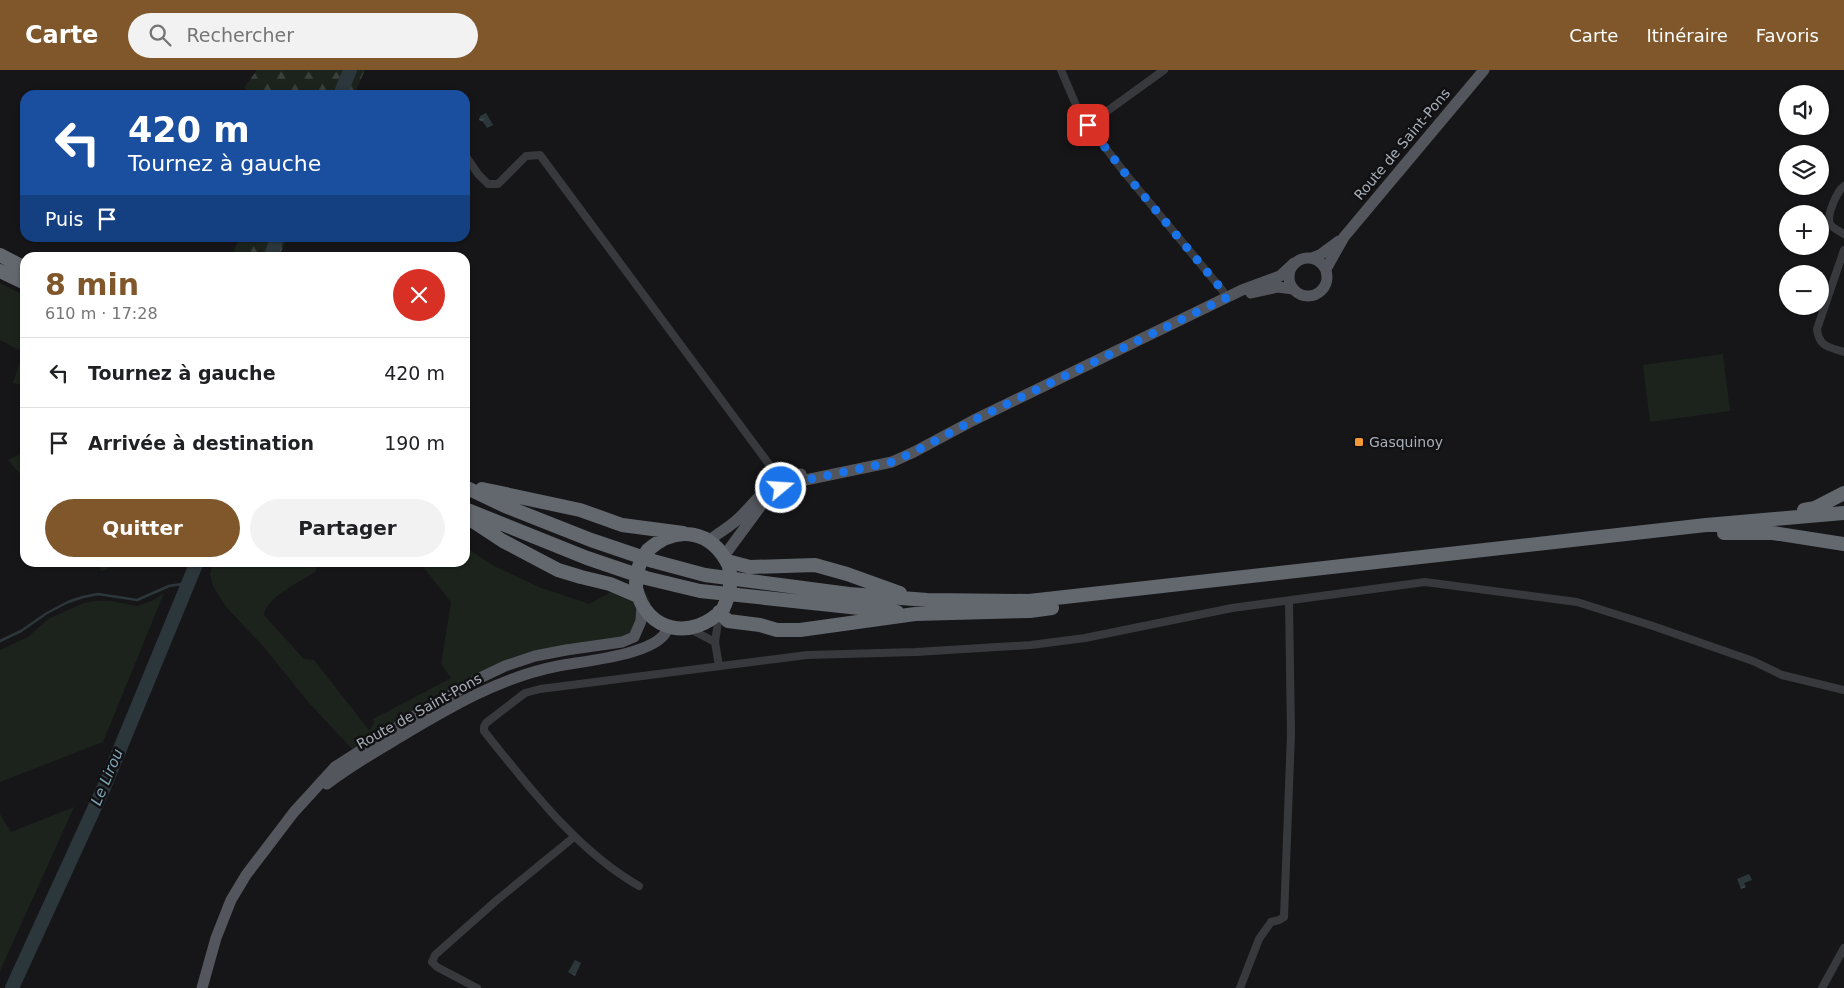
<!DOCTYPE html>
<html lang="fr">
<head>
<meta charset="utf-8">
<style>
	:root { --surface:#fff; --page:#f2f2f2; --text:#202124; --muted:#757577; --line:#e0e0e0; --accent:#7f572b }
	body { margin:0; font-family:"DejaVu Sans",sans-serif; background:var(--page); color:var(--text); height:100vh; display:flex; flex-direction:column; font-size:19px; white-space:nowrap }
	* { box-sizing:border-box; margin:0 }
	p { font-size:16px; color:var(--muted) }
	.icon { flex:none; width:28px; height:28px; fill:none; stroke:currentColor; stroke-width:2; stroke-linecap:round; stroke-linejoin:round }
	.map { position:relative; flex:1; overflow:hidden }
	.panel { position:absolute; left:20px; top:182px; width:450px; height:315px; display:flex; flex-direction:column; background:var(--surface); border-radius:15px; box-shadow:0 1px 4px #0004 }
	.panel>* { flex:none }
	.hud { position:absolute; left:20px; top:20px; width:450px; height:152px; border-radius:15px; box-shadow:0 1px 4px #0004; background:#1a4fa0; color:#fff; overflow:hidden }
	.buttons { position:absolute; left:1779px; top:15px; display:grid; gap:10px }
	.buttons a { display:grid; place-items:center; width:50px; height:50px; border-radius:50%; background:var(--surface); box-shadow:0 1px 4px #0004; font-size:25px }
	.pin { position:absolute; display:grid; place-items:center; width:42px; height:42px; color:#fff; margin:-21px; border-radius:10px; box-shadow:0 2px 8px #0006 }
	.me { position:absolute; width:55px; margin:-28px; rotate:72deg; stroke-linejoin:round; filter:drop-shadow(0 0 4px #0008) }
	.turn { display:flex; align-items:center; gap:18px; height:105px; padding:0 25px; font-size:22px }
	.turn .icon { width:65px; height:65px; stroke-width:2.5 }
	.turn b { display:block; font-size:35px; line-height:42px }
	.then { display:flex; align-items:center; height:48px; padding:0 25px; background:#0003; gap:10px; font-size:19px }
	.round { display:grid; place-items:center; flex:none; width:52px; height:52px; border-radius:26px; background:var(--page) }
	.summary { display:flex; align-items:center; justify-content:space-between; height:85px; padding:0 25px }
	h1 { font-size:30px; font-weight:800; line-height:38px; color:var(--accent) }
	.cta { display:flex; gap:10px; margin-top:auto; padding:10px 25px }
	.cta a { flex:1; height:58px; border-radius:30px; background:var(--accent); color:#fff; font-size:20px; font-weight:800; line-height:58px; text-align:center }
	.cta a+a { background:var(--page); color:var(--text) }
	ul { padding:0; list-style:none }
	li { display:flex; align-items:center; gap:15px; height:70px; padding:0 25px; border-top:1px solid var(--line) }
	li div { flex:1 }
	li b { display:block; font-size:19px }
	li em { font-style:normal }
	header { display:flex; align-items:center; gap:30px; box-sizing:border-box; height:70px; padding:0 25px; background:var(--accent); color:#fff }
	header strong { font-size:24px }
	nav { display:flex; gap:28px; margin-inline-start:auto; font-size:18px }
	.search { width:350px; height:45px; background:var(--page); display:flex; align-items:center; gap:12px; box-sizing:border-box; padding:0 18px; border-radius:28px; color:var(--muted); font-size:19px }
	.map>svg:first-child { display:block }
	.grass { fill:#1c231c }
	.forest { fill:url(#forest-firs) }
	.water { fill:url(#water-ripples) }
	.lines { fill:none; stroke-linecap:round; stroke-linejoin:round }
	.stream { stroke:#2c373c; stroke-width:2.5 }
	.river { stroke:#2c373c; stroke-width:14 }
	.street { stroke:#37393d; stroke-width:8 }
	.primary { stroke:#53565c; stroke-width:11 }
	.highway { stroke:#63676e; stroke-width:14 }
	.highway-bridge { stroke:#63676e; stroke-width:14 }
	.route { stroke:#1a73e8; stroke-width:9; stroke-dasharray:0 16.2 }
	.poi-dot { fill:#f39833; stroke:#111113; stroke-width:2 }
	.labels { text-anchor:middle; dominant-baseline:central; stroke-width:5; stroke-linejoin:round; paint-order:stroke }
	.street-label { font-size:14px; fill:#a8afb8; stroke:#111113 }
	.poi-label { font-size:14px; fill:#a8afb8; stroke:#111113; text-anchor:start }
	.water-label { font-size:15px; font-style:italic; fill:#7fa2b3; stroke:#111113 }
</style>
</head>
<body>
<header>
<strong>Carte</strong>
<div class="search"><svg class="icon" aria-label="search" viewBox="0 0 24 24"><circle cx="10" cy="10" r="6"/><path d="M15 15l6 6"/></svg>Rechercher</div>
<nav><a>Carte</a><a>Itinéraire</a><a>Favoris</a></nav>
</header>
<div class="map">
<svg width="1844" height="918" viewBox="0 0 1844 918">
	<defs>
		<pattern id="forest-firs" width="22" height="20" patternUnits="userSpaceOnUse" patternTransform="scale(1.25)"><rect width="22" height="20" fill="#1c231c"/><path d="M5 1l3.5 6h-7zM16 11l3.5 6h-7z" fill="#3a403b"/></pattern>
		<pattern id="water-ripples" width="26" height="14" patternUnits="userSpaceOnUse" patternTransform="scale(1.25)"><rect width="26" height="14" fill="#2c373c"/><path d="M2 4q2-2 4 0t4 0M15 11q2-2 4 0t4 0" fill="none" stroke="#485156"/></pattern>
	</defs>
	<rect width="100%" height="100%" fill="#161618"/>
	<!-- grass -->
	<path class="grass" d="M0 213 25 226V272L19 280 0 270Z
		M25 276V316L13 313Z
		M1723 284 1730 341 1650 352 1643 295Z
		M25 382V410L8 390Z
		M465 477 496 497 541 518 589 534 635 509C648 521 658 539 644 555 641 559 635 562 631 565L539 583 353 680 310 634 262 575 227 538 213 516 210 504 213 493H320L317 495 315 502C301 511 265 528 264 545L304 589 314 590 369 660 374 653 373 649 451 608 441 594 451 532 420 493 465 492Z
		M95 493H120L102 501Z
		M164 523 103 672 0 712V580L28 567 48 549 84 533 95 531H111L137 536 152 531Z
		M74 737 0 901V744L11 762Z"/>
	<!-- forest -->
	<path class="forest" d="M257 0H346L335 25H256L244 18Z
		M354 0H365L354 25H344Z
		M240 168H273L265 187H231Z
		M280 168H287L279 187H273Z"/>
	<!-- water -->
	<path class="water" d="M486 43 493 55 487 58 483 52 479 50 480 46Z
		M1749 804 1752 810 1744 813 1746 817 1741 819 1737 809Z
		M575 890 581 893 575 906 568 902Z"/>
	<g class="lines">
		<!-- stream -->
		<path class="stream" d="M0 571 21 561 47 543 68 532 83 527 98 524 137 530 169 516 188 513"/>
		<!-- river -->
		<path class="river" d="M340 25 350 0
			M270 188 277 168
			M12 918 105 715 197 492"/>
		<!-- street -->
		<path class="street" d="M1061 0 1079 42 1088 55 1124 102 1223 221 1226 228
			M1088 55 1164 0
			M465 85 478 104 488 114H498L526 86 540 85 780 409V414
			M1844 116C1837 121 1826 146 1830 154 1833 159 1840 161 1844 164
			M1844 180 1817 259C1819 277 1829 277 1844 282
			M715 548 718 552 715 572 719 596
			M690 559 715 572
			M639 816C577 781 528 716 484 661V657L486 653 525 623 540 619 807 585 916 582 1031 575 1085 568 1232 538 1425 512 1577 532 1653 556 1753 591 1782 605 1844 620
			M477 918 437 897 432 892 435 885 497 830 574 767
			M1240 918 1259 869 1271 852 1279 850 1284 847 1291 664 1289 531
			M1822 918 1844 878"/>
		<!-- primary -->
		<path class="primary" d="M1289 207a19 19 0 1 1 38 0a19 19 0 1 1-38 0Z
			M1312 188 1320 185 1339 171
			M1326 199 1344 167 1484 0
			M1251 223 1278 217 1293 219
			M701 466 711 469C720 462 731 456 739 448 761 426 768 411 801 404
			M724 486 769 425 791 413 892 392 914 382 974 350 1242 220 1280 206 1294 193
			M327 714C350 696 375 682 400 667 450 637 501 607 558 596 582 591 662 585 668 557
			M202 918 216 868 231 830 246 805 294 742 335 697 418 644 482 607 505 596 535 586 566 580 622 572 634 567 641 551 642 535"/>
		<!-- highway -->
		<path class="highway" d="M0 185 25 198
			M0 201 25 213
			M465 417 505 436 591 470 653 491 705 505 849 524 927 530 1029 531 1706 455 1844 443
			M482 419 580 440 622 455 683 463
			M465 439 587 488 646 508 700 521 897 542
			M1804 440 1815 438 1844 423
			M465 446 503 471 558 500 581 507 610 514 638 526
			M1724 463H1773L1844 474
			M648 480C677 454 712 460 729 496
			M727 491 750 497 815 495 847 504 900 523
			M636 518C646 563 693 571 723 539
			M719 542 728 551 760 555 777 560H800L915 544 1030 541 1052 538"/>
		<!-- highway-bridge -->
		<path class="highway-bridge" d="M636 517C636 502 639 492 648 480
			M723 539C730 524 732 512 729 496"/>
	</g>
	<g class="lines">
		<!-- route -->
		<path class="route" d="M781 418 791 413 892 392 914 382 974 350 1226 228 1223 221 1124 102 1088 55"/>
	</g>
	<!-- markers -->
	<rect class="poi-dot" x="1354" y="367" width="10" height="10" rx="2.5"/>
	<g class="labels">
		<!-- street labels -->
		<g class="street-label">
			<text transform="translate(1402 74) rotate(-50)">Route de Saint-Pons</text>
			<text transform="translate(419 641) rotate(-29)">Route de Saint-Pons</text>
		</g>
		<!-- poi labels -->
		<g class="poi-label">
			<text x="1369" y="372">Gasquinoy</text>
		</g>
		<!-- water labels -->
		<g class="water-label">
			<text transform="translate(107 707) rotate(-67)">Le Lirou</text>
		</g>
	</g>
</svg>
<div class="buttons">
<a><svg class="icon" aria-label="sound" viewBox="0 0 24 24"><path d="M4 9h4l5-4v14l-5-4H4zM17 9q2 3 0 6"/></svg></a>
<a><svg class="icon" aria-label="layers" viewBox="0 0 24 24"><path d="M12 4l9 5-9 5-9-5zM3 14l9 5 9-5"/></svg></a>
<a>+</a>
<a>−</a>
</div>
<div class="pin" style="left:1088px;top:55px;background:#d93025"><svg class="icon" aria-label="arrive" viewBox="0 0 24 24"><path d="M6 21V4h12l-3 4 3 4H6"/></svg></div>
<svg class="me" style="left:781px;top:418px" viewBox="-20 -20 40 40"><circle r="17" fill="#1a73e8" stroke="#fff" stroke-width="3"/><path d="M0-11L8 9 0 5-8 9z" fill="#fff"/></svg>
<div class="hud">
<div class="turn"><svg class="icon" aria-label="left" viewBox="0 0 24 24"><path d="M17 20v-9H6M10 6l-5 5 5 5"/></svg><div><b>420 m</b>Tournez à gauche</div></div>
<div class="then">Puis<svg class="icon" aria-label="arrive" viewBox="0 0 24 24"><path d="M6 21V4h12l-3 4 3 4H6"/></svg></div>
</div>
<section class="panel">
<div class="summary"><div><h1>8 min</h1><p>610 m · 17:28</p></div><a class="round" style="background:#d93025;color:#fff"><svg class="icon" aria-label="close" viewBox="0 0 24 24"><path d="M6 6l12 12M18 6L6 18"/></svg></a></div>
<ul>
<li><svg class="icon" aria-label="left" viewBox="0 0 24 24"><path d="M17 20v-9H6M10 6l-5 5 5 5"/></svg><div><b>Tournez à gauche</b></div><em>420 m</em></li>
<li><svg class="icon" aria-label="arrive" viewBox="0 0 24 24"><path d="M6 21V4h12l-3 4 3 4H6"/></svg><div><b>Arrivée à destination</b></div><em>190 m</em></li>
</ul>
<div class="cta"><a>Quitter</a><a>Partager</a></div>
</section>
</div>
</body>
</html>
